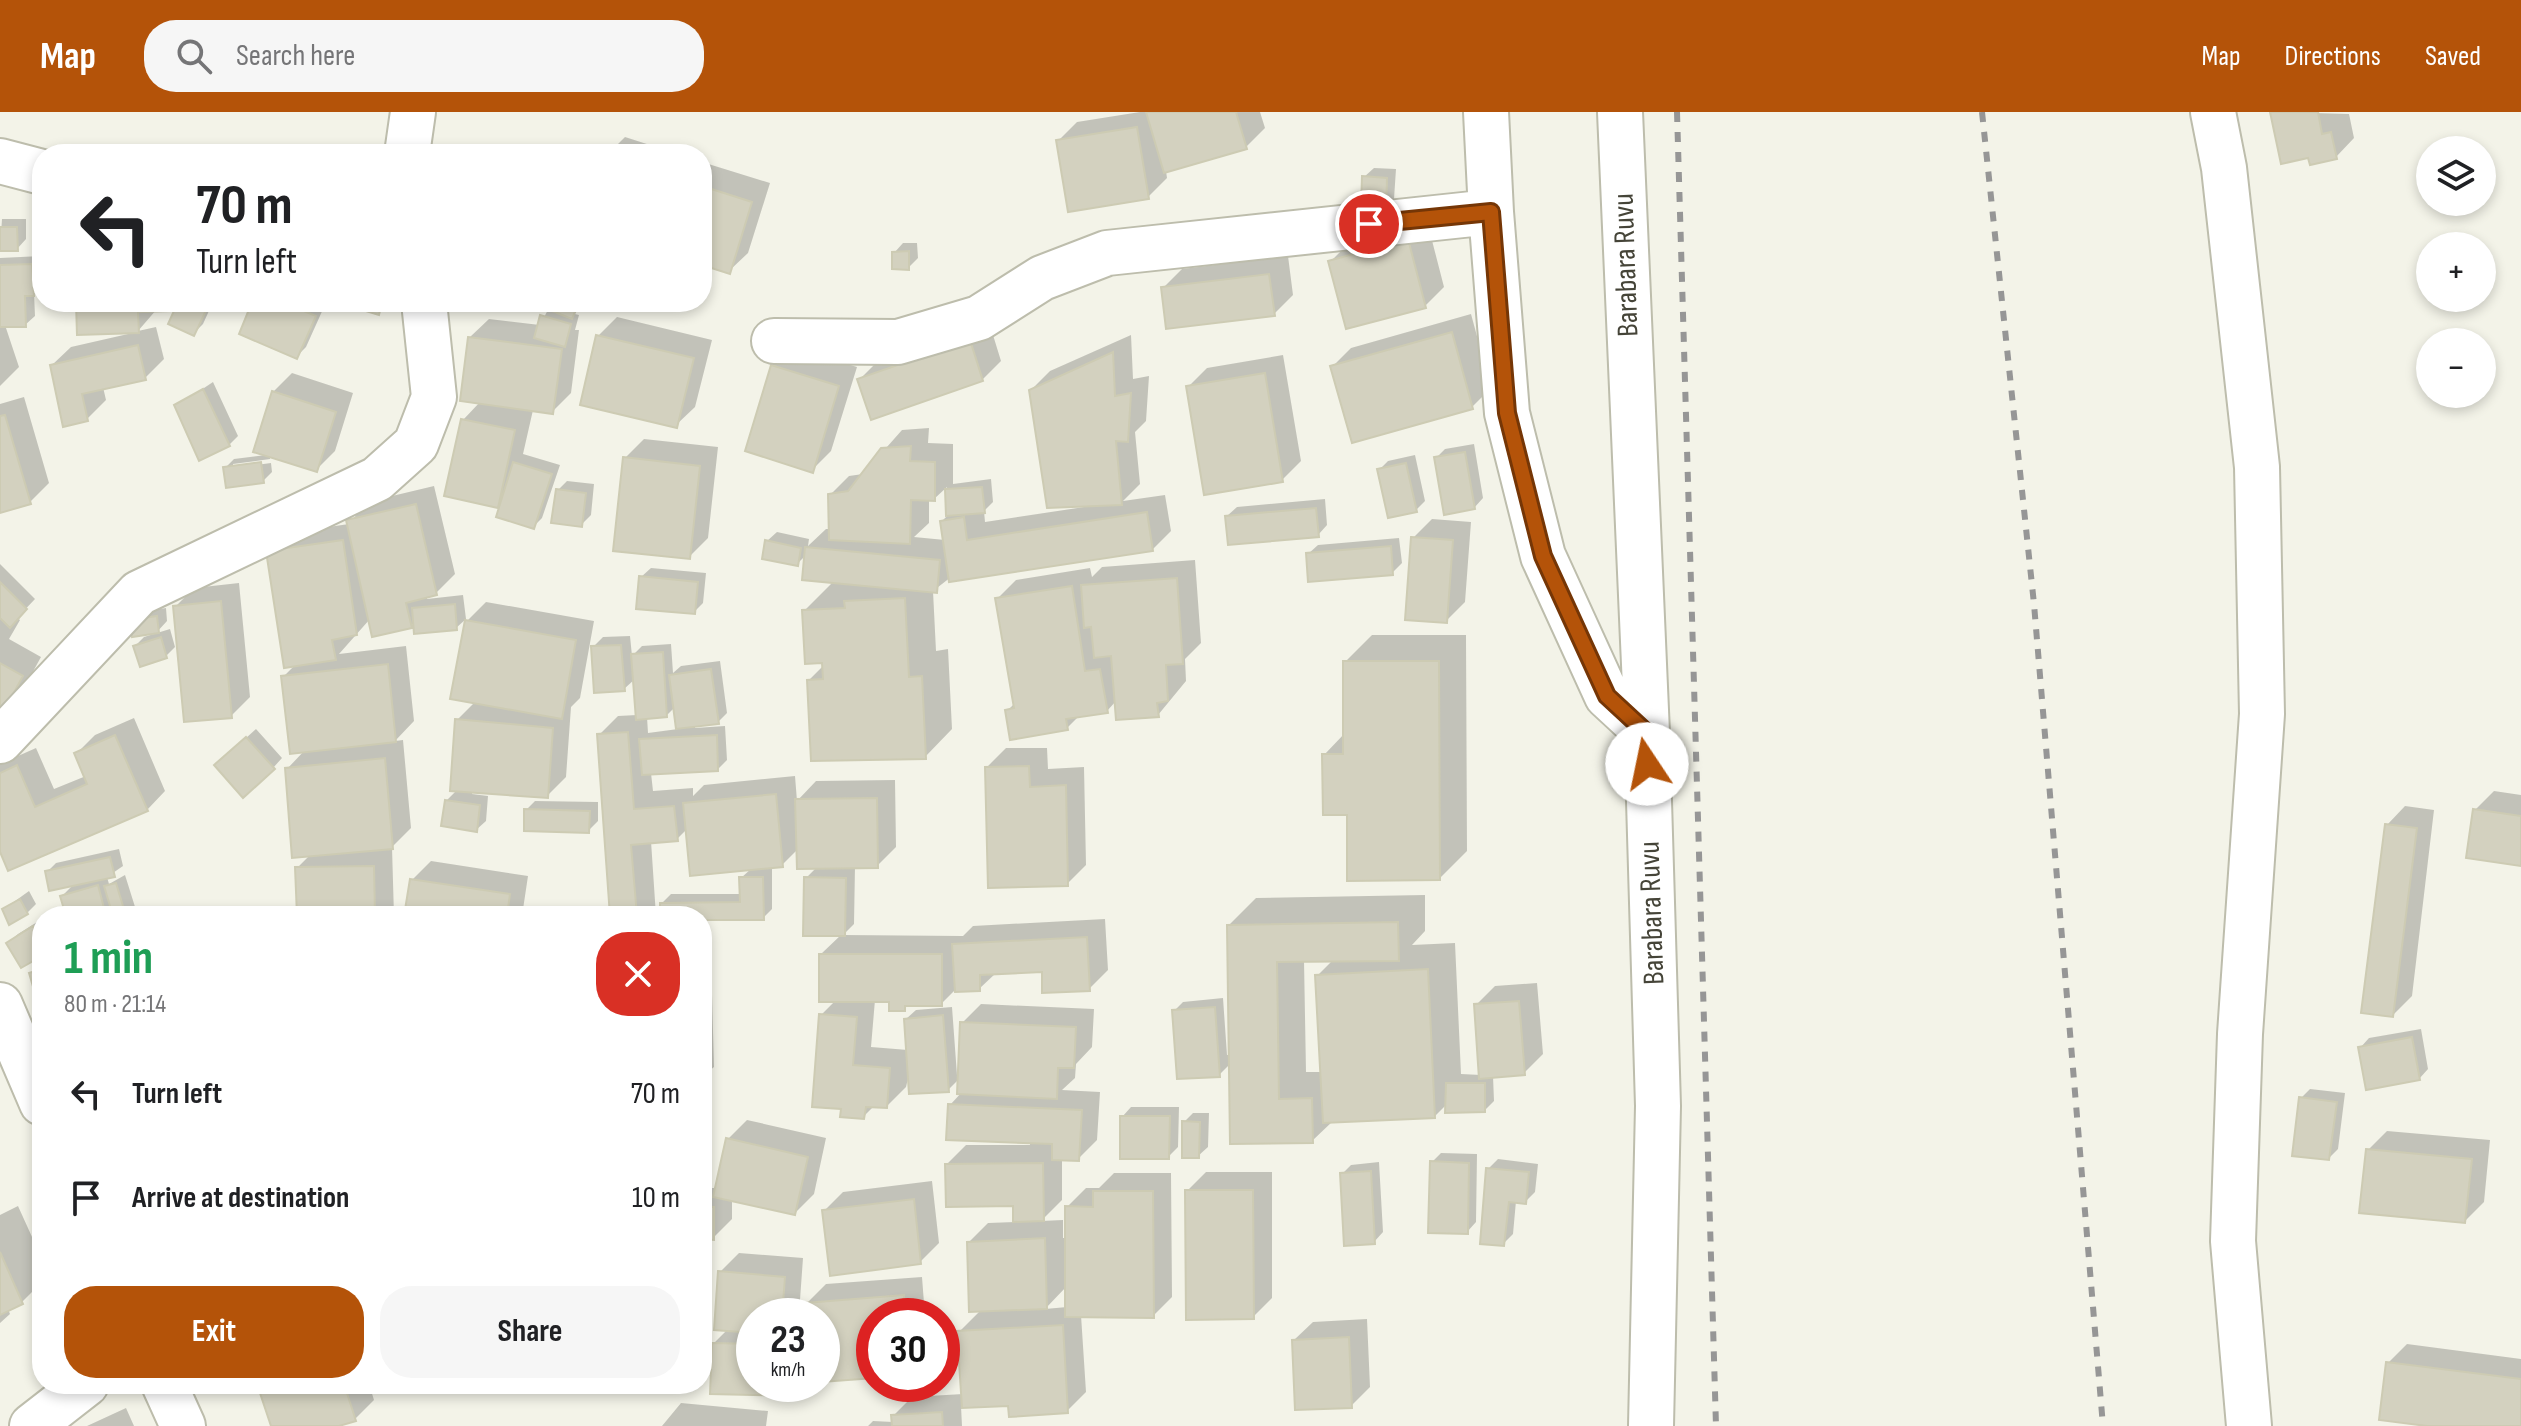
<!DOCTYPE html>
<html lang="en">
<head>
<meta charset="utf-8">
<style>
	:root { --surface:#fff; --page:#f6f6f6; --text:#202124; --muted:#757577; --accent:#b45309 }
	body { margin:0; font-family:"Sofia Sans Condensed",sans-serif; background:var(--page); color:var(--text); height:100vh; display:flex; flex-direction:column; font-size:30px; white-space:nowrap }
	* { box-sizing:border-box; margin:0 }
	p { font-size:26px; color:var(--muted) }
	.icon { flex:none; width:44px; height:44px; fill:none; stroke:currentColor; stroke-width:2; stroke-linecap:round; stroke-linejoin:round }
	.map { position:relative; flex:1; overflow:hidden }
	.sheet { position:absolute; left:32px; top:794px; width:680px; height:488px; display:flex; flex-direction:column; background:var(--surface); border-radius:32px; box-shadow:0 4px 12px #0003 }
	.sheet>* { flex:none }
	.banner { position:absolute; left:32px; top:32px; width:680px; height:168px; border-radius:32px; box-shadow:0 4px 12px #0003; background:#fff; color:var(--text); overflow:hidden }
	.tools { position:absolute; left:2416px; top:24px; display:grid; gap:16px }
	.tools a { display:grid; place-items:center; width:80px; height:80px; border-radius:50%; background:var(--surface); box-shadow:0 4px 12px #0003; font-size:40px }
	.speed { position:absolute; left:736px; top:1186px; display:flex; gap:16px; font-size:40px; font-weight:700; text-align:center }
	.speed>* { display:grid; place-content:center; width:104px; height:104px; border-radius:50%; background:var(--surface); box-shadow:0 4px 12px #0003; line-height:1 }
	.speed small { font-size:20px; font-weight:400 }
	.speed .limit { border:12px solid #d22; background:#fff; color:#111 }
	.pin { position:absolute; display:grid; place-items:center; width:68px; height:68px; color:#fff; margin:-34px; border:4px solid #fff; border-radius:50%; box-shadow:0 2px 8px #0007 }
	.me { position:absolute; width:88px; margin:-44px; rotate:349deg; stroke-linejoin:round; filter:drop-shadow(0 0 6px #0008) }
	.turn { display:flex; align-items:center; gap:28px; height:168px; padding:0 32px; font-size:36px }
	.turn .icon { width:104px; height:104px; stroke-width:2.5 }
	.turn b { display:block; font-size:56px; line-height:68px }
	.round { display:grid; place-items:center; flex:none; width:84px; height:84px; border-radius:32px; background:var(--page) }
	.summary { display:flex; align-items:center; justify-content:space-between; height:136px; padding:0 32px }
	h1 { font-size:48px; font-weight:700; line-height:60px; color:#1e9e55 }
	.button { display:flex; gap:16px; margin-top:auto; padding:16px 32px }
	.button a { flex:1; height:92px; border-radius:32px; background:var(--accent); color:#fff; font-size:32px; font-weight:700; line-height:92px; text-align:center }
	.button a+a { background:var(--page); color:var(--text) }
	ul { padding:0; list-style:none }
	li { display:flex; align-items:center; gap:24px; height:104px; padding:0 32px }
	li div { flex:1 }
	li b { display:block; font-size:30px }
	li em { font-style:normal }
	header { display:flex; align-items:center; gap:48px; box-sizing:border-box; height:112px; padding:0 40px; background:var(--accent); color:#fff }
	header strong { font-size:38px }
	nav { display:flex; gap:44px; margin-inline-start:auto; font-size:28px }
	.search { width:560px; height:72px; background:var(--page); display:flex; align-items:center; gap:20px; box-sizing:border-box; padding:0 28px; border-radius:32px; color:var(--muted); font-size:30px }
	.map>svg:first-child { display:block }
	.shadow { fill:#0003; fill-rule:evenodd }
	.building { fill:#d3d1bf; stroke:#cdcbb3; stroke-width:2 }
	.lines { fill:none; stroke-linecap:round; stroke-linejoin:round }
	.minor-casing { stroke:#bdbdac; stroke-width:48 }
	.minor { stroke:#fff; stroke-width:44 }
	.rail { stroke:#969696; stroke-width:6; stroke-dasharray:10 10; stroke-linecap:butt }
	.route-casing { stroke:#753606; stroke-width:20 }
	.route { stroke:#b45309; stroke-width:14 }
	.labels { text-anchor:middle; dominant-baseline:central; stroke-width:6; stroke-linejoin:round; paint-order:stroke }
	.street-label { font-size:30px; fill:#454438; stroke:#fff }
</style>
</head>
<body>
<header>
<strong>Map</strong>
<div class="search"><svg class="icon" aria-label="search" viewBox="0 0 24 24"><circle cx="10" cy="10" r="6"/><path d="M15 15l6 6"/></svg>Search here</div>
<nav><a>Map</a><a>Directions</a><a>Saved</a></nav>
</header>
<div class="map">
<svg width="2521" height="1314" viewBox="0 0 2521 1314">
	<rect width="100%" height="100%" fill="#f3f3e8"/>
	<!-- shadow -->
	<path class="shadow" d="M1140 0H1260L1265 16 1246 35 1166 59 1167 66 1148 85 1058 29 1077 10Z
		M2272 0 2349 2 2354 26 2336 45 2310 43Z
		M625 25 678 42H608Z
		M702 50 770 71 748 141 729 159 702 151Z
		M1374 56 1396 57 1394 87 1385 96 1364 65Z
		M2 107H26V127L17 137H0Z
		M1427 109 1444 175 1425 194 1331 149 1350 130Z
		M903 131H917L918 146 908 156 894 141Z
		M41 144 42 173 34 181 35 204 25 213H5L19 255 0 274V146Z
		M1288 144 1293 183 1274 202 1163 176 1182 157Z
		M78 190H176L169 197H157L138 219 156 215 164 247 145 266 103 275 106 288 87 307 52 253 71 235 128 222Z
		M181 190H213L203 212 194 221Z
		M255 190H312L324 195 306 235 297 244Z
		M338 190H388L378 201Z
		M552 190H583L575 202 579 203 575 218H579L571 281 552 300 533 298 523 342 560 353 542 406 533 415 504 387 497 394 463 308 480 290 470 225 489 207 540 213Z
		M1471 202 1491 276 1472 295 1332 255 1351 236Z
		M617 205 712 228 695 295 676 313 598 224Z
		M989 210 1001 249 982 268H859L878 249Z
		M1131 223 1133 267 1149 264 1146 309 1135 320 1140 372 1123 389 1165 383 1171 419 1152 438 951 465 933 479 936 539 948 537 952 617 925 645 809 568 824 553 804 499 834 469 806 443 797 452 767 429 777 420 809 427 808 434 826 417H831L830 383 849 364 863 362 902 318 929 316 928 331 953 332V372L991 367 993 390 984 399 985 410 1084 395 1031 278 1050 259ZM947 375 948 403 942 409 945 428 914 425 929 411V387H934Z
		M791 235 857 255 831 339 812 358 772 254Z
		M1283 243 1301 349 1282 368 1188 275 1207 256Z
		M292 261 353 281 335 339 316 358 270 344V347L233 352V356L271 351 272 360 263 369 225 356 234 347 266 343 273 280Z
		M213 270 238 324 229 333 177 294Z
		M24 285 49 371 30 390 0 399V292Z
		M644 327 718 335 708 426 689 445 625 346Z
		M1474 332 1483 386 1474 396 1436 346 1445 337Z
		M1415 343 1425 389 1416 398 1379 358 1388 349Z
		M567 369 594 372 591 403 581 413 558 378Z
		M434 374 455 462 436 481 427 483V487L463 483 466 507 456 516 415 510 411 514 370 507 339 542 406 534 414 609 395 629 403 628 411 716 392 735 394 804H299L297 756 311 742 287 657 305 638 283 565 296 552 268 440 287 421 349 412 367 390Z
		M1325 387 1327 413 1318 423 1227 404 1237 395Z
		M1432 407 1471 410 1465 490 1446 509 1413 426Z
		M1399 426 1402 451 1392 461 1308 442 1318 433Z
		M1195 448 1201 531 1185 547 1186 569 1158 603 1116 589 1107 599 1080 603 1067 616 1008 598 1015 591 997 487 1016 468 1090 456 1092 465 1102 455Z
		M0 452 35 487 17 506 20 508 9 527 41 545 20 583 0 601Z
		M651 456 706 461 703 491 694 500 641 465Z
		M239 471 250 585 231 604 175 495 194 476Z
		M486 490 594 509 580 586 571 595 566 665 547 684 473 678 472 682 488 684 486 709 476 718 446 689 458 677 457 608 475 590 467 509Z
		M166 496 167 509 156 521 141 500Z
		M170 517 175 535 166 544 135 534 144 525Z
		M1372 523H1466L1467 739 1440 766 1349 701 1324 643 1345 621V550Z
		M630 524 632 544 642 534 671 532 673 561 681 554 720 549 727 601 718 610 695 613V616L725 614 727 648 718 657 651 661 653 679 693 676V684L704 673 795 664 797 689 816 669 895 668 896 735 877 754H855L854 812 843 823 963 824 973 814 1105 807 1108 858 1089 877 1044 858 996 861 979 877 955 878 941 892H910L904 897 891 888H875L871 935 908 938 906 907 916 898 952 895 957 963H960L962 911 981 892 1094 897 1092 935 1076 952 1075 966 1062 978 1100 980 1097 1028 1078 1047 1062 1046V1088L1041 1109 1063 1108V1126H1067V1095L1086 1076H1099L1114 1061H1171L1172 1185 1153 1204 1081 1203 1086 1280 1067 1299 1010 1292 961 1294 962 1314H868L873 1309 893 1310V1304L912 1285 963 1282 959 1220 982 1197 969 1130 988 1111 1015 1110V1092L947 1052 966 1033H1030V1029L950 993 962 980 960 966 948 978 910 958 906 975 887 994 875 993 863 1005 821 903 836 888 821 842 842 822 806 766 817 755 798 737 782 753 772 754V797L763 806H702L662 804V791L671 782H742L741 766 752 756 688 716 677 727 651 729 656 804H612L599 623 618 604 637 603 635 567 624 577 593 535 603 525ZM675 595 678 617 648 621 647 605 666 604ZM1067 1174V1195L1045 1197Z
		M134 606 165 679 147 698 0 735V652L36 636 54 677 86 664 76 642 95 623Z
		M256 617 282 646 273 656 226 644Z
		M1006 636H1047L1048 657 1084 655 1086 753 1067 772 987 655Z
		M2494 679 2521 683V752L2475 698Z
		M535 689 598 690V709L588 719 526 698Z
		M2405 694 2434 698 2412 884 2393 903 2387 713Z
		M119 737 123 754 107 765 109 772 125 763 136 798 130 804H68L62 784 74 772 47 760 56 751Z
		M431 749 528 764 522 804H406L412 768Z
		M29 779 36 792 27 801 4 797Z
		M1425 783V819L1412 833 1455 831 1461 962 1481 963 1476 893 1495 874 1537 871 1543 942 1524 961 1493 964 1494 989 1485 998 1448 991 1435 1004 1333 1009 1312 1029 1231 951 1219 963 1174 899 1183 890 1223 886 1227 943H1231L1229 813 1256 786ZM1334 847 1317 864 1322 960H1306L1304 848Z
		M42 807V841L8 831 18 822Z
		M711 846 714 955 702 965V847Z
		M2421 917 2428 957 2419 967 2360 936 2369 926Z
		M2310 977 2345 981 2338 1037 2329 1046 2301 986Z
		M1131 995H1179L1178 1035 1168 1045 1122 1005Z
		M702 996 703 1076H717L728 1027 747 1008 826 1026 814 1082 795 1101 732 1087V1107L713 1126 702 1125Z
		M1193 1001H1209L1208 1035 1198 1044 1184 1010Z
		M2387 1019 2490 1028 2484 1090 2465 1109 2368 1038Z
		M1441 1041 1477 1042 1476 1110 1467 1120 1432 1050Z
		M1498 1047 1538 1052 1535 1080 1526 1089H1516L1513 1122 1503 1132 1488 1057Z
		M1379 1050 1383 1120 1374 1130 1342 1062 1351 1053Z
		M1206 1060H1272V1186L1253 1205 1187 1079Z
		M932 1069 939 1131 920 1150 824 1099 843 1080Z
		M18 1094 42 1147V1170L22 1190 8 1197 10 1202 0 1211V1103Z
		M739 1141 803 1146 799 1202 754 1204V1272H802L792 1282 712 1280 714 1231 728 1217 720 1160Z
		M922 1165 925 1204H874V1264L822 1268V1204H808L807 1191 826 1172Z
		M1367 1207 1370 1275 1351 1294 1294 1228 1313 1210Z
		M2407 1232 2521 1247V1314H2444L2388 1251Z
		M260 1272H369L374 1288 355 1307 333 1314H273Z
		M681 1291 768 1299 766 1314H662Z
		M126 1296 134 1314H87Z"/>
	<!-- building -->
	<path class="building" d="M1146 0H1236L1247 37 1164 61Z
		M2270 0H2318L2322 22 2331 20 2337 47 2310 53 2308 46 2281 52Z
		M1137 15 1149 87 1068 100 1056 28Z
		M1362 64 1387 66 1386 98H1361Z
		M702 74 752 90 730 162 702 153Z
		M0 115H17L18 139H0Z
		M1408 127 1426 196 1346 217 1328 149Z
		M909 139V158L892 157V140Z
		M32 152 34 184H25L26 215H0V153Z
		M1269 162 1275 204 1166 217 1161 175Z
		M76 190H169L170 199 138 200 139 221 77 223Z
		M178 190H210L194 224 168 212Z
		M252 190H282L316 204 297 247 239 222Z
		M336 190H382L379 203Z
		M550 190H579L572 207 547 197Z
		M540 203 571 212 565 235 534 226Z
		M1452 220 1473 297 1352 331 1330 254Z
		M596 223 694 246 677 316 580 293Z
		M468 225 562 237 553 302 460 289Z
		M970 228 983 269 871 308 857 267Z
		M138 233 146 268 82 282 88 309 63 315 50 253Z
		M1113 240 1115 284 1131 281 1128 330 1116 329 1122 393 1047 396 1029 278Z
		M771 253 839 274 813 361 745 339Z
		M1265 261 1283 370 1204 383 1186 274Z
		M203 277 230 334 199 349 174 293Z
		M272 279 336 300 317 360 253 340Z
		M5 303 31 392 0 401V304Z
		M461 307 515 318 498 396 444 384Z
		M911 334 910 349 935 350V389L911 388 910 432 829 428 828 382 848 379 881 336Z
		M1465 340 1475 397 1444 403 1434 345Z
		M623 345 700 354 690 447 613 439Z
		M261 350 264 371 226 376 223 355Z
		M513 350 552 362 534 417 496 405Z
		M1406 351 1417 400 1388 406 1377 357Z
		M982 375 985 401 946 404 945 377Z
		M556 377 586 381 582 415 551 411Z
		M416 392 437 483 406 491 412 516 372 525 346 408Z
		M1316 396 1319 425 1228 433 1225 404Z
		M1147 400 1153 439 949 470 940 409 964 405 967 428Z
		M1411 425 1453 428 1447 511 1405 508Z
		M343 428 357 523 332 528 336 548 284 556 266 439Z
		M765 428 801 436 798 454 762 447Z
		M1391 434 1393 463 1308 470 1306 441Z
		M805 435 940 448 937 481 802 468Z
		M639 464 698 470 695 502 636 497Z
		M1177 466 1183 552 1166 553 1168 589 1157 591 1159 605 1116 608 1111 544 1094 546 1091 515 1084 516 1081 473Z
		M0 470 27 497 10 516 0 506Z
		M1072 474 1085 559 1100 557 1108 601 1066 607 1068 618 1010 628 1005 598 1014 596 995 486Z
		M905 486 909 565 922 564 926 647 811 649 807 568 823 567 822 551 805 552 802 498 845 496 844 489Z
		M221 489 232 606 184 610 173 494Z
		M455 492 457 518 414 522 412 496Z
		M157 504 159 521 132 525 130 508Z
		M465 508 576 528 562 607 450 587Z
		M161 525 167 546 140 555 133 534Z
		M621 533 625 579 594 581 591 534Z
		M663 540 667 605 636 608 631 542Z
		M1343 549H1439L1440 768 1347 769V703H1323L1322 642H1343Z
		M0 551 23 564 1 604H0Z
		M388 552 396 630 290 642 281 564Z
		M711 557 719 612 676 617 669 563Z
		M455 607 553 616 548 686 450 679Z
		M628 620 634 697 674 694 678 729 631 733 637 804H610L597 622Z
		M115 623 148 699 8 759 0 740V661L17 653 35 695 87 672 74 641Z
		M717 623 718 659 642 663 639 627Z
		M246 625 275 657 243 686 214 653Z
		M385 646 393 737 292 746 285 656Z
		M1029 654 1030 675 1066 673 1068 774 988 776 985 655Z
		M776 682 783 755 690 764 683 691Z
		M877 686 878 756 797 757 795 687Z
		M445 688 480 693 477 720 441 714Z
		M524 697 590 699 589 721 524 719Z
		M2473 697 2521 704V754L2466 746Z
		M2385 712 2417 716 2393 905 2361 901Z
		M110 745 115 765 49 779 45 759Z
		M374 754 375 804H297L295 755Z
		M739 765H763L764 808H702V804H660V791L740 790Z
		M804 765 846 766 845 824H803Z
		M410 767 510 782 507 804H404Z
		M116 771 126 804H113L104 774Z
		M98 773 106 804H66L60 784Z
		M20 787 28 802 9 813 2 797Z
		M1398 810 1399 849 1277 850 1279 987 1312 986 1313 1031 1230 1032 1227 813Z
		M33 814 42 829V844L21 856 6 831Z
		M1087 825 1090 879 1042 881V860L980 863V879L955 880 952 832Z
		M819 842H942V894H905V899H889V890H819Z
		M703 854 706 966 702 967V855Z
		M42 857V894L39 895 29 861Z
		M1428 857 1435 1006 1323 1011 1315 863Z
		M1519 889 1525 963 1479 967 1474 892Z
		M1215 895 1220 965 1177 967 1172 898Z
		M819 902 857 905 853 953 890 956 887 996 866 995 864 1007 840 1005 841 997 812 995Z
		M943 903 949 980 909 982 904 907Z
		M960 910 1076 915 1074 956H1058L1057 987 957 982Z
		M2412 925 2420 968 2366 978 2358 935Z
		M1446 971H1485V1000L1445 1001Z
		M2299 985 2337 990 2329 1048 2292 1044Z
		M948 992 1082 998 1079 1049 1052 1048V1032L946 1028Z
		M1120 1004H1170L1169 1047H1120Z
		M1182 1009 1200 1010 1199 1046H1182Z
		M726 1026 808 1045 795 1103 713 1085Z
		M2366 1037 2472 1047 2465 1111 2359 1101Z
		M1430 1049 1469 1051 1468 1122 1428 1121Z
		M1043 1051 1044 1109 1013 1110V1094L946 1095 945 1052Z
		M1486 1056 1529 1060 1526 1092 1509 1090 1504 1134 1480 1132Z
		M1371 1059 1375 1132 1344 1134 1340 1061Z
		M1185 1078H1253L1254 1207 1186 1208Z
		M1093 1079H1153L1154 1206 1065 1205V1094L1093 1095Z
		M914 1087 921 1152 830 1164 822 1098Z
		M702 1095H714V1128L702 1127Z
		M1045 1126 1047 1197 969 1200 967 1130Z
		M0 1140 23 1192 0 1203Z
		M718 1159 785 1165 782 1204H754V1221L714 1218Z
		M904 1183 905 1204H874V1266L822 1270V1204H806L805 1191Z
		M1063 1213 1068 1301 1009 1305 1008 1294 962 1296 957 1219Z
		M1349 1225 1352 1296 1295 1298 1292 1228Z
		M712 1231 754 1232V1272H793V1284L710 1282Z
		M2386 1250 2521 1267V1314H2427L2379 1308Z
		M257 1272H344L356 1309 339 1314H271Z
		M942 1300 943 1314H892L891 1303Z"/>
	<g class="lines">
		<defs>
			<path id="minor" d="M1620 0 1647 621 1658 994 1651 1314
				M2213 0 2224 56 2257 355 2262 602 2240 922 2233 1129 2249 1314
				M407 42 413 0
				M0 49 42 60
				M1491 100 1507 301 1543 444 1607 584 1647 621
				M774 229 898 230 979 206 1042 166 1107 141 1491 100 1486 0
				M0 629 139 481 377 367 416 332 434 285 424 190
				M0 893 42 991
				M164 1272 183 1314
				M32 1314 86 1272"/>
		</defs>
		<!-- minor casing -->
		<use href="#minor" class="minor-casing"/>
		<!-- minor -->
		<use href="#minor" class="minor"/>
		<!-- rail -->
		<path class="rail" d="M1677 0 1716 1314
			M1982 0 2034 492 2103 1314"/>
	</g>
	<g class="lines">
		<defs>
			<path id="route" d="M1369 112 1491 100 1507 301 1543 444 1607 584 1647 621V652"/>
		</defs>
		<!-- route casing -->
		<use href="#route" class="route-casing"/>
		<!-- route -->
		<use href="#route" class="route"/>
	</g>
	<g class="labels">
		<!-- street labels -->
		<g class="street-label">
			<text transform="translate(1626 153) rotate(-92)">Barabara Ruvu</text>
			<text transform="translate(1652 801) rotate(-92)">Barabara Ruvu</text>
		</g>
	</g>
</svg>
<div class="tools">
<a><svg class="icon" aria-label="layers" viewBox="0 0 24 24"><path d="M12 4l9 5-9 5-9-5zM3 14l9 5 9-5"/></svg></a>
<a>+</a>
<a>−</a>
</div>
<div class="speed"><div>23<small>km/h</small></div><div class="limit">30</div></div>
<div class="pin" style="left:1369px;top:112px;background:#d93025"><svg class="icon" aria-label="arrive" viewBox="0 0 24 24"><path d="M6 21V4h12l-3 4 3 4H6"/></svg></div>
<svg class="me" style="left:1647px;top:652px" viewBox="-20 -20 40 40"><circle r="19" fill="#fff"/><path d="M0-13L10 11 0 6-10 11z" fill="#b45309"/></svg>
<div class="banner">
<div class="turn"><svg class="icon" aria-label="left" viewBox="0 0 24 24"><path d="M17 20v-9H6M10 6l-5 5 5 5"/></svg><div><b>70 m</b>Turn left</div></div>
</div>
<section class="sheet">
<div class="summary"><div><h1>1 min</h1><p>80 m · 21:14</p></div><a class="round" style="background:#d93025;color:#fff"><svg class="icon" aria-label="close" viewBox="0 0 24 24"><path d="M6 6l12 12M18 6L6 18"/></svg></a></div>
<ul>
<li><svg class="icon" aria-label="left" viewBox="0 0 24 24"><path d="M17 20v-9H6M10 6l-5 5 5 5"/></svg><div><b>Turn left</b></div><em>70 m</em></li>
<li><svg class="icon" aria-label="arrive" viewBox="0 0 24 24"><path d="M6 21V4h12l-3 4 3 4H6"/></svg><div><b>Arrive at destination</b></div><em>10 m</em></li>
</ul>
<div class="button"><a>Exit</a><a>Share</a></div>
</section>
</div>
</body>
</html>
